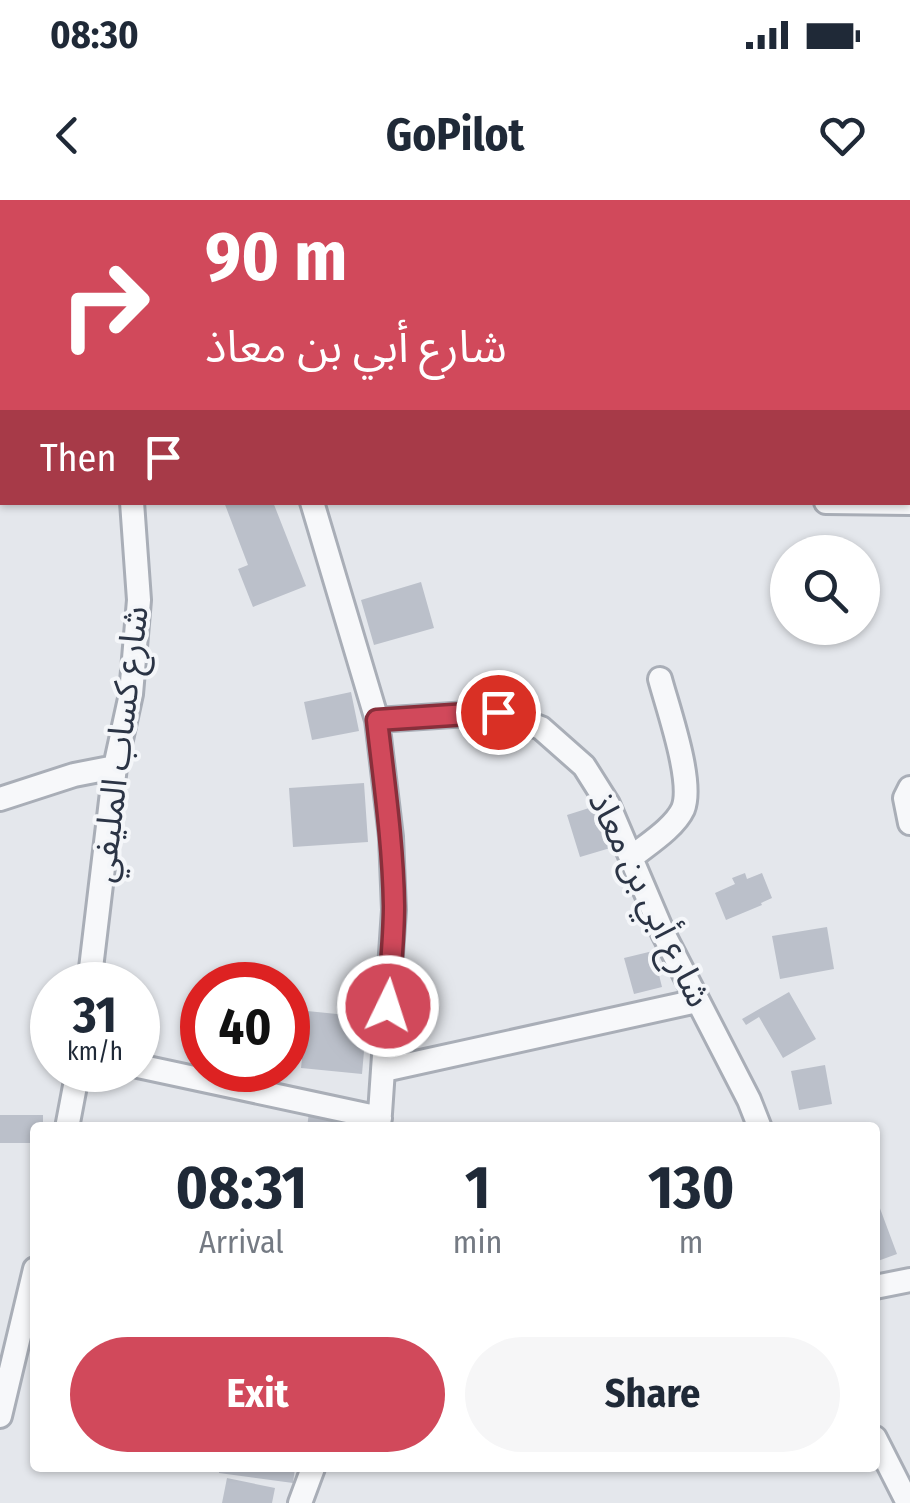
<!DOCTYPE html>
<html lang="en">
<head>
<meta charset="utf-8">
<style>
	:root { --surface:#fff; --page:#f6f6f7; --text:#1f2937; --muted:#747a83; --accent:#d1495b }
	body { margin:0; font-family:"Fira Sans Condensed","Noto Sans Arabic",sans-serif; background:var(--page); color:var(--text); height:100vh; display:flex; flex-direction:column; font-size:38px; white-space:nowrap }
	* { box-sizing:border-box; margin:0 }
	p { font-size:32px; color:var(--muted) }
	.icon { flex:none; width:55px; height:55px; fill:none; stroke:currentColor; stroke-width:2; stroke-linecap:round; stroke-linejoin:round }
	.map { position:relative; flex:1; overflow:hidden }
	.drawer { position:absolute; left:30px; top:922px; width:850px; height:350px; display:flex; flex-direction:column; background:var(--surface); border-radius:10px; box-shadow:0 2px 8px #0004 }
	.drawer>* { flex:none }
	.hud { position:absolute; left:0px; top:0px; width:910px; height:305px; box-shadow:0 2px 8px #0004; background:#d1495b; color:#fff; overflow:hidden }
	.buttons { position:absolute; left:770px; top:335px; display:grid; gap:20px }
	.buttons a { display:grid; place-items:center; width:110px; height:110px; border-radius:50%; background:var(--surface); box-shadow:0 2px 8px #0004; font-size:50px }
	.speed { position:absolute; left:30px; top:762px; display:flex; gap:20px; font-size:50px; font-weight:700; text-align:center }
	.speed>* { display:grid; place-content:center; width:130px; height:130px; border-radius:50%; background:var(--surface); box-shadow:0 2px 8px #0004; line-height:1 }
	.speed small { font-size:25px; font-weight:400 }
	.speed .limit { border:15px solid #d22; background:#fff; color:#111 }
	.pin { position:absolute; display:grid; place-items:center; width:85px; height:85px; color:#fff; margin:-42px; border:5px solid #fff; border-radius:50%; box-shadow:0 2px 10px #0007 }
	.me { position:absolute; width:110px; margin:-55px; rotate:4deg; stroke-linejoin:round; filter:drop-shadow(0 0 8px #0008) }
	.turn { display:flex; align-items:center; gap:35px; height:210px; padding:0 40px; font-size:45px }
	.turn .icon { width:130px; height:130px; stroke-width:2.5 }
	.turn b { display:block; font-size:70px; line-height:85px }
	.then { display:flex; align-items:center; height:95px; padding:0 40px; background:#0003; gap:20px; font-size:38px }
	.eta { display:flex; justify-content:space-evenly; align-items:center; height:170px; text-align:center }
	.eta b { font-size:60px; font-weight:700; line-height:70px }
	.button { display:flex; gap:20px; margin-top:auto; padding:20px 40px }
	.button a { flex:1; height:115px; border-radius:60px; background:var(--accent); color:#fff; font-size:40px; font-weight:700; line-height:115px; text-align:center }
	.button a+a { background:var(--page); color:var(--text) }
	.status { display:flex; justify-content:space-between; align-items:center; height:70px; padding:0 50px; background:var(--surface); direction:ltr }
	.status svg { height:28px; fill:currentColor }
	header { display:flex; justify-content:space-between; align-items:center; height:130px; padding:0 40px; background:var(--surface); font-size:45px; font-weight:700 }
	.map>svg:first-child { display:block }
	.building { fill:#bbc0ca }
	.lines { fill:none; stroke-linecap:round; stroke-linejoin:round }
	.minor-casing { stroke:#a9aeb7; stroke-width:28 }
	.minor { stroke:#f7f8fa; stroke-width:22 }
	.route-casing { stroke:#882f3b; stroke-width:25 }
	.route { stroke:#d1495b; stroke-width:18 }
	.labels { text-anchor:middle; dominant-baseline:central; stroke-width:8; stroke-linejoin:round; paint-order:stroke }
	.street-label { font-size:35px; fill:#2b3445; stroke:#f4f6f9 }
</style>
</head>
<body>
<div class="status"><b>08:30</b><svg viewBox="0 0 49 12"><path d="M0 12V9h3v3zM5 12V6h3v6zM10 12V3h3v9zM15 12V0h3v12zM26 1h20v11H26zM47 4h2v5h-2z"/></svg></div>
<header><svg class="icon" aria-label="back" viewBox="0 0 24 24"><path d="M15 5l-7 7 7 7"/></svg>GoPilot<svg class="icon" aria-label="heart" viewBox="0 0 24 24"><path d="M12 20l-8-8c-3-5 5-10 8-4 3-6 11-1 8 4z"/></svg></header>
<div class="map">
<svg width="910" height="1303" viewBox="0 0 910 1303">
	<rect width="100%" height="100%" fill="#e4e7ec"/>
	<!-- building -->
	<path class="building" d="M224 302H273L306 386 253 407 238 369 248 365Z
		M421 382 434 428 374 445 361 400Z
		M351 492 359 531 312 540 304 502Z
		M364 583 368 642 293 647 289 588Z
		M605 603 617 646 580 657 567 615Z
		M745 673 747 679 762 673 772 698 761 703 762 705 726 720 715 693 735 684 732 678Z
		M827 727 834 769 780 779 772 736Z
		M653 751 662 787 634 794 624 758Z
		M789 792 816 839 783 858 759 817 746 825 742 819Z
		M307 811 367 817 362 874 301 868Z
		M825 865 832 904 799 910 791 871Z
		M309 912 329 916 349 928H307Z
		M0 915H43V928H35V943H0Z
		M875 995 897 1054 875 1062Z
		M219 1268H295L293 1283 219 1273Z
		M227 1278 275 1288 272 1303H222Z"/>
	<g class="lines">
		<defs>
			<path id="minor" d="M403 0 405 2
				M879 0 880 2
				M262 2V0
				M524 2 531 0
				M908 35 910 34
				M0 152H2
				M312 302 377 520 391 637 394 710 379 928
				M826 302 910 303
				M377 520 498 512 541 528 584 566 608 604 663 733 749 900 760 928
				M910 588 905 598 910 623
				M0 599 74 575 115 567
				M632 657C648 644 674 628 683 609 694 582 668 509 660 479
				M89 785 115 567 131 494 139 400 132 302
				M138 866 380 918
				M384 870 697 801
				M67 928 78 870
				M875 1087 910 1080
				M0 1216 35 1069
				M875 1238 908 1303
				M300 1303 313 1268"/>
		</defs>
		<!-- minor casing -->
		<use href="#minor" class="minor-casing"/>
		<!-- minor -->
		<use href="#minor" class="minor"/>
	</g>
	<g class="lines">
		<defs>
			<path id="route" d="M388 806C390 773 394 739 394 706 393 643 384 582 377 520L498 512"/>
		</defs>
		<!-- route casing -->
		<use href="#route" class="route-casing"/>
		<!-- route -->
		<use href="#route" class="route"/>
	</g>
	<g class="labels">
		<!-- street labels -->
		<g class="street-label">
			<text transform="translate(119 544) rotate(-83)">شارع كساب المليفي</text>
			<text transform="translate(650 699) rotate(64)">شارع أبي بن معاذ</text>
		</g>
	</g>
</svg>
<div class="buttons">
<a><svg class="icon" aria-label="search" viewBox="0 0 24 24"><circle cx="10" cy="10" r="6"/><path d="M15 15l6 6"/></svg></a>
</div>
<div class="speed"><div>31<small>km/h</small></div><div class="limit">40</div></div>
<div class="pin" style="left:498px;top:512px;background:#d93025"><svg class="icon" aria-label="arrive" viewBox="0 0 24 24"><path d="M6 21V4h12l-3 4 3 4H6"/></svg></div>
<svg class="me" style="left:388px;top:806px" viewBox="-20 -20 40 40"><circle r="17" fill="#d1495b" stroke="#fff" stroke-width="3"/><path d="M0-11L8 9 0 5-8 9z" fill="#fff"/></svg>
<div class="hud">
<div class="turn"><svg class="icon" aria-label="right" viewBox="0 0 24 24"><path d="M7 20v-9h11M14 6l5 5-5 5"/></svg><div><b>90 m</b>شارع أبي بن معاذ</div></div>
<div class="then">Then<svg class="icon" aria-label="arrive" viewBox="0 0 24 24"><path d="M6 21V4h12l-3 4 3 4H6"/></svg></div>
</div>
<section class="drawer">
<div class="eta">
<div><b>08:31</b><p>Arrival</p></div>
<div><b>1</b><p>min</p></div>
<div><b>130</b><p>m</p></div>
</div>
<div class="button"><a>Exit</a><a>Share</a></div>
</section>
</div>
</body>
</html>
